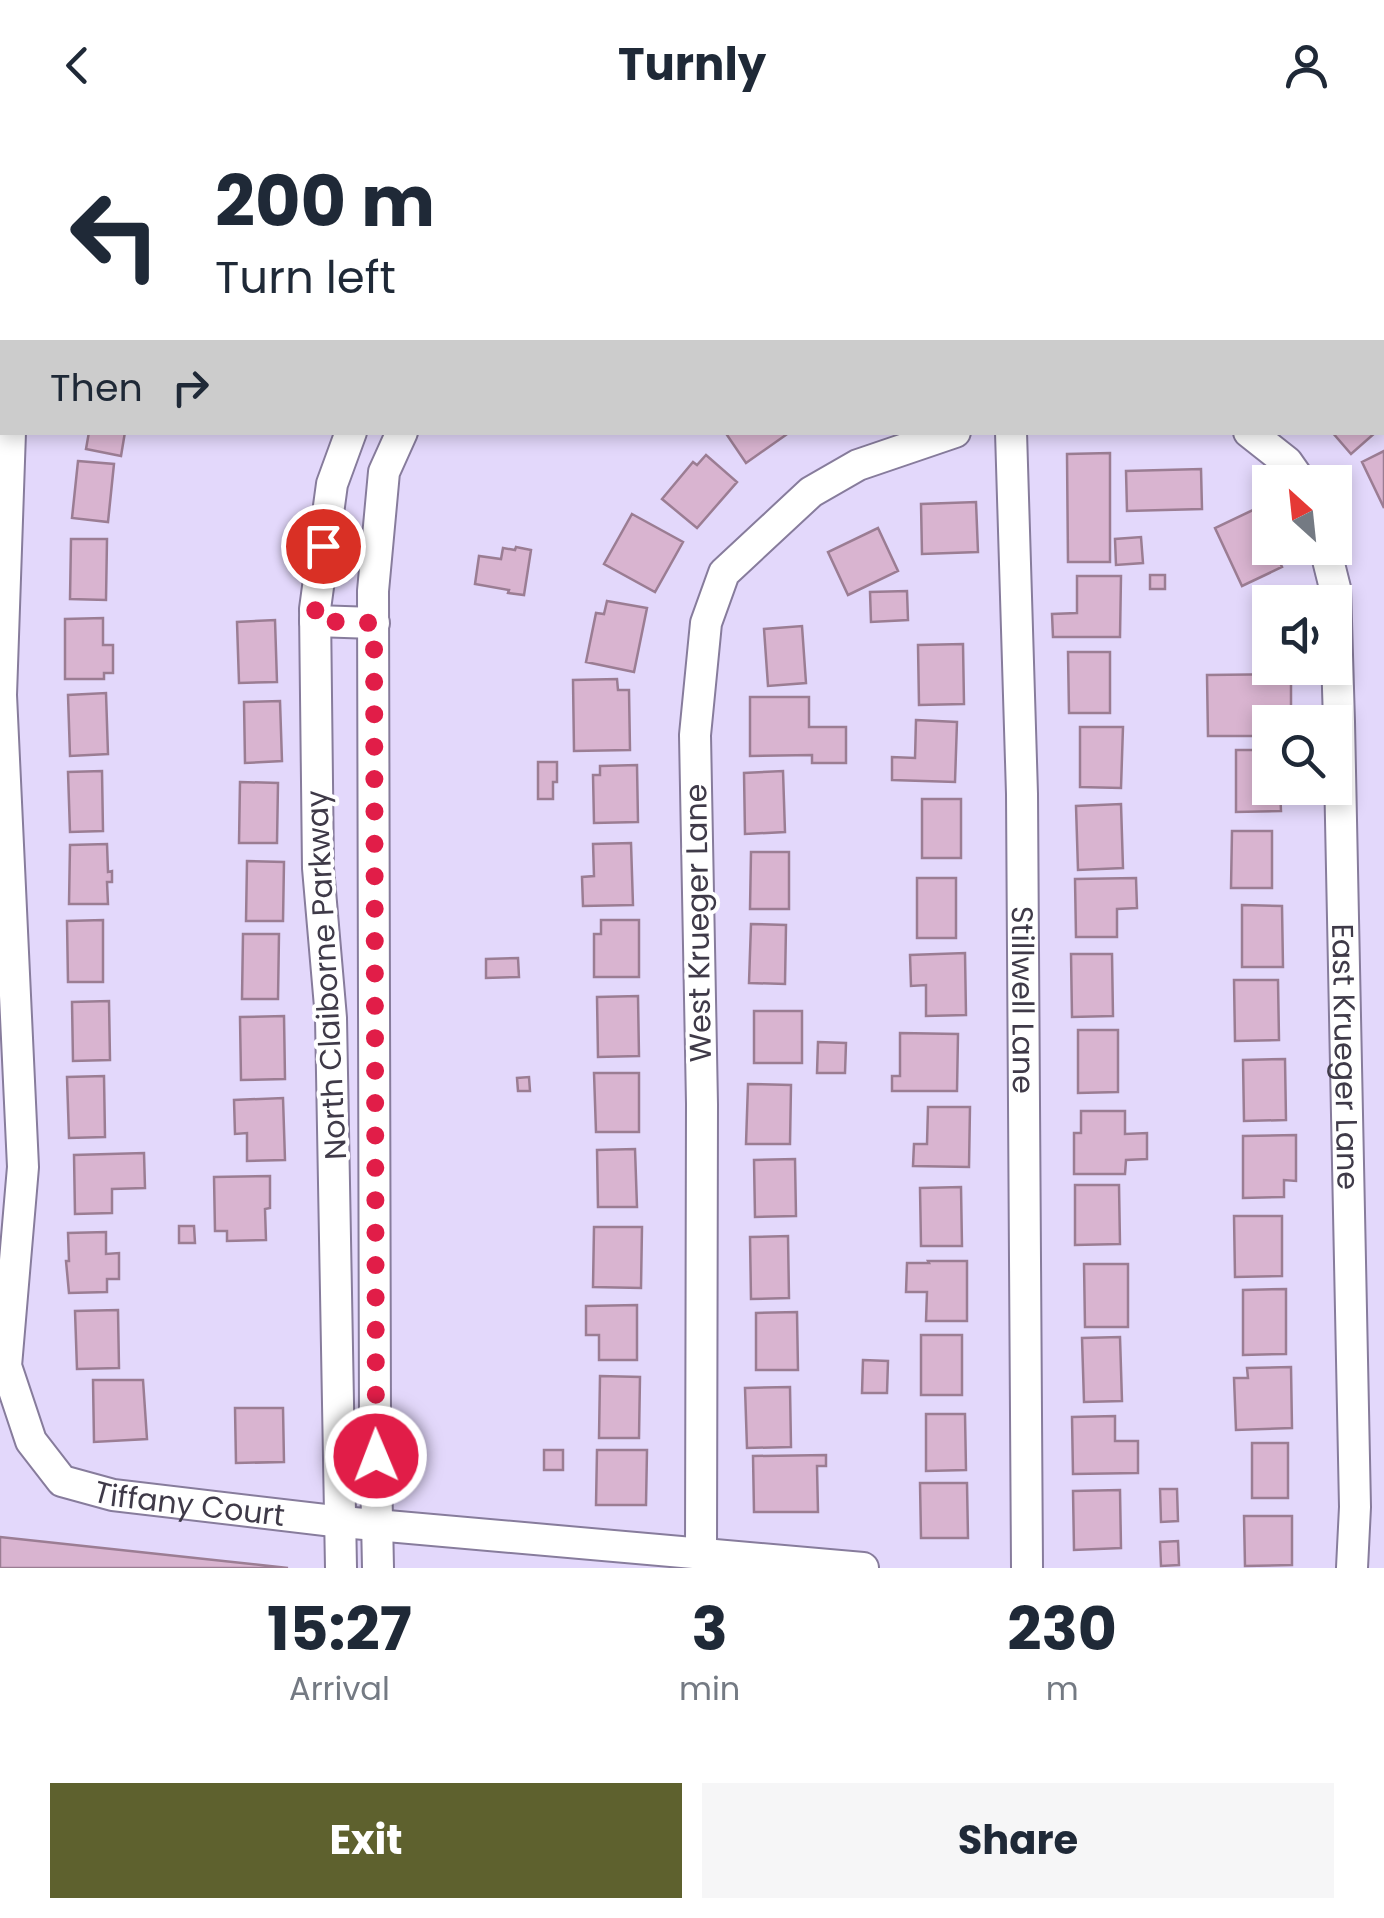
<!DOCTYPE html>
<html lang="en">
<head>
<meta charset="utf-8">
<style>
	:root { --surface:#fff; --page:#f6f6f7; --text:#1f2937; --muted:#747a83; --accent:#5e612e }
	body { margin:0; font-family:Poppins,sans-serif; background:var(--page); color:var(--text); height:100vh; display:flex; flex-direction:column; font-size:38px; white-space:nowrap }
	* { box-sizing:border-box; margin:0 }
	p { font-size:32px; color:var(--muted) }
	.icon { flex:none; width:55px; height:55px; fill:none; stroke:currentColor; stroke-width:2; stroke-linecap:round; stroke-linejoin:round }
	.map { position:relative; height:1438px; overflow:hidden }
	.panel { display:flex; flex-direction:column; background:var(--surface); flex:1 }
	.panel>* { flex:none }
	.top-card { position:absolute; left:0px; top:0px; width:1385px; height:305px; box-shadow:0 5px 15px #0003; background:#fff; color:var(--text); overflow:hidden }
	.needle { width:65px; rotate:333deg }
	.fabs { position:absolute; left:1252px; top:335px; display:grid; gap:20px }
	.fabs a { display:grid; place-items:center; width:100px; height:100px; border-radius:0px; background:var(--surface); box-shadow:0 5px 15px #0003; font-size:50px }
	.pin { position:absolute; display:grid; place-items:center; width:85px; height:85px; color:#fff; margin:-42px; border:5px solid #fff; border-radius:50%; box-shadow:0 2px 10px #0007 }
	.me { position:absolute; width:110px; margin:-55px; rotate:359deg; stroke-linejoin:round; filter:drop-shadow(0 0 8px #0008) }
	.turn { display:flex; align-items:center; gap:35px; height:210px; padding:0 50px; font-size:45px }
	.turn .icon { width:130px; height:130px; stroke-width:2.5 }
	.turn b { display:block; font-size:70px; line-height:85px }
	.then { display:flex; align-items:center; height:95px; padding:0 50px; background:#0003; gap:20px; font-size:38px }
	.eta { display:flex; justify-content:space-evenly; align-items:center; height:170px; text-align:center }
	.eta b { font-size:60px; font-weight:700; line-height:70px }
	.cta { display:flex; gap:20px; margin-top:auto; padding:20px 50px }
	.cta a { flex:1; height:115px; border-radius:0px; background:var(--accent); color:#fff; font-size:40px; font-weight:700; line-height:115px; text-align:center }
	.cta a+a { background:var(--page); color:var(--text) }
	header { display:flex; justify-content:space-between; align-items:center; height:130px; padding:0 50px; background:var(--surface); font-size:45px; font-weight:700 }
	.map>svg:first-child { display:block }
	.building { fill:#d9b4d0; stroke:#9b7d93; stroke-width:2.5 }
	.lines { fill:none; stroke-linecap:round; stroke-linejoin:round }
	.minor-casing { stroke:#877c9c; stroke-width:34 }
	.minor { stroke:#fff; stroke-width:30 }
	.route { stroke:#e11d48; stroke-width:18; stroke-dasharray:0 32.4 }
	.labels { text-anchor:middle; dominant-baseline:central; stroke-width:8; stroke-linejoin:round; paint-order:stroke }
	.street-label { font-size:30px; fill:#3f3a48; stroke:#fff }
</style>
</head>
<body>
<header><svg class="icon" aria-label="back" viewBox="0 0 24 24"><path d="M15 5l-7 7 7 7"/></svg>Turnly<svg class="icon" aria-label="person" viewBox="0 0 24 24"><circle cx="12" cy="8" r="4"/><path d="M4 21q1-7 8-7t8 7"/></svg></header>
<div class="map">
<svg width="1384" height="1438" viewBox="0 0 1384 1438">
	<rect width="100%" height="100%" fill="#e3d8fb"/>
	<!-- building -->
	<path class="building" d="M233 0H276L279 2H231Z
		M1358 0H1384L1382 46V2H1360Z
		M2 32V82L0 80V36Z
		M0 108 2 109V175L0 174Z
		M89 302H125L121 326 86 319Z
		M725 302H790L746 333Z
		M1332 302H1376L1351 324Z
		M1384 321V378L1362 332Z
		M1110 323V432H1068L1067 324Z
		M706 325 737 352 697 398 662 369 693 332 697 335Z
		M78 331 114 334 108 392 72 388Z
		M1201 339 1202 379 1127 381 1126 341Z
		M976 372 978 422 922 424 921 374Z
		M1255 379 1270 411V418H1273L1282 437 1242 456 1215 398Z
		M632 384 683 412 655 462 604 434Z
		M878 398 898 441 848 465 828 422Z
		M1141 407 1143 433 1116 435 1115 409Z
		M71 409H107L106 470 70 469Z
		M516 417 531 420 524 465 508 463 509 460 475 454 479 426 501 429 503 418 515 420Z
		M1150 445H1165V459H1150Z
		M1077 446H1121L1120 507H1053L1052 484 1077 483Z
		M907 461 908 490 871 492 870 462Z
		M607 471 647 478 634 542 586 532 596 483 604 484Z
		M103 488V515H113V543H104V549H65V489Z
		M275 490 277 552 239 553 237 492Z
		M802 496 806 553 768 556 764 499Z
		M963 514 964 574 919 575 918 515Z
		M1068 522H1110V583H1069Z
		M1291 544V592H1270V606H1208L1207 545Z
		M617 549 618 560H629L630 620 574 621 573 550Z
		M106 563 108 624 70 626 68 565Z
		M750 567H809V597H846V633H812V625L750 626Z
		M280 571 282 631 245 633 244 572Z
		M916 590 957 592 955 652 892 650V627L915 628Z
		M1080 597H1123L1121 658 1080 657Z
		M1236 620H1270V658H1280L1281 681 1236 682Z
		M538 632H557V652H553V669H538Z
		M637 635 638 692 594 693 593 645H600V636Z
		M102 641 103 701 70 702 68 642Z
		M783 641 785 702 745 704 744 643Z
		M240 652 278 653 277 713H239Z
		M922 669H961V728H922Z
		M1121 674 1123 738 1078 740 1076 676Z
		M1232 701H1272V758H1231Z
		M631 713 633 775 583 776 582 747 594 746 593 714Z
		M107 714 108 742 112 741V752H107L108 774H69L70 715Z
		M751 722H789V779H750Z
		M247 731 284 732 283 791H246Z
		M917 748H956V808H917Z
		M1136 748 1137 778 1117 779V807H1076L1075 749Z
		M1242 775 1282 776 1283 837H1242Z
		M103 790V852H68L67 791Z
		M601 790H639V847H594V804H601Z
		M751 794 786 795 785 854 749 853Z
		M243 804H279L278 869H242Z
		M965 823 966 885 926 886V855L911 856 910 825Z
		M1071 824H1112L1113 886 1072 887Z
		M518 828 519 847 486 848V829Z
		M1234 850H1278L1279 910 1235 911Z
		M638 866 639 926 598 927 597 867Z
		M109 871 110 930 73 931 72 872Z
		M754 881H802V933H754Z
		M284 886 285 949 241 950 240 887Z
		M1078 900H1118V962L1078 963Z
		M900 903 958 904 957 961H892V946H900Z
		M818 912 846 913 845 943H817Z
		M1285 929 1286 990 1244 991 1243 930Z
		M594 943H639V1002H596Z
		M104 946 105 1007 69 1008 67 947Z
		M529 947 530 961H518L517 948Z
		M748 954 791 955 790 1014H746Z
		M283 968 285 1030 247 1031V1003L235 1004 234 970Z
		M928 977H970L969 1037 913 1036 914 1014H927Z
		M1081 981H1125V1004L1147 1003V1029L1126 1030 1125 1044H1074V1003H1081Z
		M1296 1005V1051L1284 1050V1067L1243 1068V1006Z
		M635 1019 637 1077H598L597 1020Z
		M144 1023 145 1058 112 1059V1083L75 1084 74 1025Z
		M795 1029 796 1086 755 1087 754 1030Z
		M270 1046V1078L265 1079 266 1110 227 1111V1101H215L214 1047Z
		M1075 1055H1119L1120 1114 1075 1115Z
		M961 1057 962 1116H921L920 1058Z
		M1234 1086H1282V1146L1235 1147Z
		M179 1096H194L195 1113H179Z
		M594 1097H642L641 1158 593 1157Z
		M106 1102V1124L119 1123V1149H107V1162L69 1163 66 1131H69L68 1103Z
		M788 1106 789 1168 751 1169 750 1107Z
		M928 1131H967V1191H926L927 1162H906L907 1133H929Z
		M1084 1134H1128V1197H1085Z
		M1286 1159V1224L1243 1225V1160Z
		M637 1175V1230H599V1205H586V1176Z
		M118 1180 119 1238 77 1239 75 1181Z
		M797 1182 798 1240H756V1183Z
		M921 1205H962V1265H921Z
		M1120 1207 1122 1271 1084 1272 1082 1208Z
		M863 1230 888 1231 887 1263H862Z
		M1291 1237 1292 1298 1236 1300 1234 1248H1248L1247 1238Z
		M600 1246 640 1247 639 1308H599Z
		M93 1250H143L147 1309 94 1312Z
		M790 1257 791 1317 747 1318 745 1258Z
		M235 1278H283L284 1332 236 1333Z
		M926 1284H965L966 1340 926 1341Z
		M1115 1286V1311H1138V1343L1073 1344 1072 1287Z
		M1252 1313H1288V1368H1252Z
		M544 1320H563V1340H544Z
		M597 1320H647L646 1375H596Z
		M826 1325V1336H817L818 1382H754L753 1326Z
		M920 1353H967L968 1408H921Z
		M1160 1359H1177L1178 1391 1161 1392Z
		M1120 1360 1121 1418 1074 1420 1073 1361Z
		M1244 1386H1292V1435L1245 1436Z
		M0 1407 288 1438H0Z
		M1178 1411 1179 1435 1161 1436 1160 1412Z"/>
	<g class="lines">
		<defs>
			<g id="minor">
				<path d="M150 2 152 0"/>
				<path d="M675 2 682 0"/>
				<path d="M919 2 936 0"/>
				<path id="s1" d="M10 302 1 565 23 1037 6 1236 31 1311 62 1351 113 1365 342 1392 863 1438"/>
				<path id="s2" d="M1011 302 1022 664 1027 1438"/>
				<path d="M1249 302 1287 332 1301 352"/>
				<path id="s3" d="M1325 418 1335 458 1339 592 1355 1377 1352 1438"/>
				<path d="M315 491 374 493"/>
				<path d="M701 1422 702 974 695 605 706 493 724 443 811 362 858 335 955 302"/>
				<path d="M341 1438 331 888 318 738 315 479 332 354 351 302"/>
				<path d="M378 1438 375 1292 373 461 384 342 402 302"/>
			</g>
		</defs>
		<!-- minor casing -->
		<use href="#minor" class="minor-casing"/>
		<!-- minor -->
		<use href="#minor" class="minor"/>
	</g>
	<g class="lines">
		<!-- route -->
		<path class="route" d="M323 416 314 491 374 493 376 1326"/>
	</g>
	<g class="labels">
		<!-- street labels -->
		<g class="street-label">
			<text transform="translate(698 793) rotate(-91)">West Krueger Lane</text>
			<text transform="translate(326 845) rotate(-93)">North Claiborne Parkway</text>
			<text stroke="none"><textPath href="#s2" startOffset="568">Stillwell Lane</textPath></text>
			<text stroke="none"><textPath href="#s3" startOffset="510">East Krueger Lane</textPath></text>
			<text stroke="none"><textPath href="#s1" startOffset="1195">Tiffany Court</textPath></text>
		</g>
	</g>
</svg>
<div class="fabs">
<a><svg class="needle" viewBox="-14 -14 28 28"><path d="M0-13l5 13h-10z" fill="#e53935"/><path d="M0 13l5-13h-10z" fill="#747a83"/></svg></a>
<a><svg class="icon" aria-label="sound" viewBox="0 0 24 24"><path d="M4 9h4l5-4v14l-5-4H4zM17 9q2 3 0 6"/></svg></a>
<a><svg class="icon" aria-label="search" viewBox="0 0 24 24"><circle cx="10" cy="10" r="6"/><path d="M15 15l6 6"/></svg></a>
</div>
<div class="pin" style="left:323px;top:416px;background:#d93025"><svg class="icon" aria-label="arrive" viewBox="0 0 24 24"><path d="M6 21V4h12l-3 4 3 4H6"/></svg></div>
<svg class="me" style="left:376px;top:1326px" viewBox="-20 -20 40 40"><circle r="17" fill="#e11d48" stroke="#fff" stroke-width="3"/><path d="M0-11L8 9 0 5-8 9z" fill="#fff"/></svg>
<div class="top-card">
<div class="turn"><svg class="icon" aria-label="left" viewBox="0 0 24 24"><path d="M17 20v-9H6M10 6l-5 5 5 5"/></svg><div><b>200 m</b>Turn left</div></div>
<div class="then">Then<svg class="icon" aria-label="right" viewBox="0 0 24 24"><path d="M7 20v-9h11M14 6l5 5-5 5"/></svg></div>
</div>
</div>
<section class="panel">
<div class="eta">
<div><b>15:27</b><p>Arrival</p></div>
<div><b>3</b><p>min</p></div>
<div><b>230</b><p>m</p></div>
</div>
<div class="cta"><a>Exit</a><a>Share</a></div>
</section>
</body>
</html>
